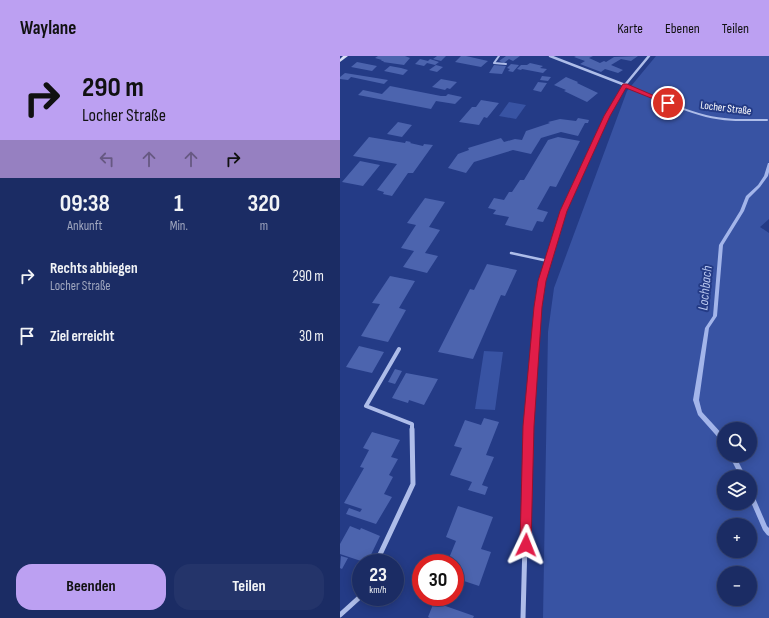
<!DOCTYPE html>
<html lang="de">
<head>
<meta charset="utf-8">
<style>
	:root { --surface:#1b2c64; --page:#24346a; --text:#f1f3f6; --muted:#a0a7bf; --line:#394878; --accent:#bca0f2 }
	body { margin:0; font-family:"Sofia Sans Condensed",sans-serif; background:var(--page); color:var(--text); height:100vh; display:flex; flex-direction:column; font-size:15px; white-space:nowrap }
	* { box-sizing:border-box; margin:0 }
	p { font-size:13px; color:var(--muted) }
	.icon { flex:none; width:22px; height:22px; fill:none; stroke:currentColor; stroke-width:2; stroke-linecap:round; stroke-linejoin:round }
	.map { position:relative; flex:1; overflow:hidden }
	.details { display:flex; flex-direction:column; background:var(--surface); width:340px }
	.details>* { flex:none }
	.guide { background:#bca0f2; color:#111; overflow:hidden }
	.buttons { position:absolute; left:377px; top:366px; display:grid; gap:8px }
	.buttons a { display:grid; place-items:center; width:40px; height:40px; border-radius:50%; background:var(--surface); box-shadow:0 2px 10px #0003,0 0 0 1px var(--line); font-size:20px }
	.speed { position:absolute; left:12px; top:498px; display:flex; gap:8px; font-size:20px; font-weight:700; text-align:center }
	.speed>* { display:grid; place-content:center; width:52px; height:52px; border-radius:50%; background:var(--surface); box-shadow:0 2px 10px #0003,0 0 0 1px var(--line); line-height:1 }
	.speed small { font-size:10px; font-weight:400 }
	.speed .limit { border:6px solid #d22; background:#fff; color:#111 }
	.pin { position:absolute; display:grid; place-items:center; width:34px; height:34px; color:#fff; margin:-17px; border:2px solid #fff; border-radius:50%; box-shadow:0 1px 4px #0007 }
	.me { position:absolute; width:44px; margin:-22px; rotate:2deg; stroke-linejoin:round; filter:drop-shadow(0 0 3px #0008) }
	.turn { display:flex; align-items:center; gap:14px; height:84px; padding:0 16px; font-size:18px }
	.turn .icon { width:52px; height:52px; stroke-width:2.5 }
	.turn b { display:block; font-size:28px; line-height:34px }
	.lanes { display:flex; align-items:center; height:38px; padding:0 16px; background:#0003; justify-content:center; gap:20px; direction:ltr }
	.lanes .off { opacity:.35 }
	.eta { display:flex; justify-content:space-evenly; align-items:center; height:68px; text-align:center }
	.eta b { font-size:24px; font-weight:700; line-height:28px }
	.action { display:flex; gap:8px; margin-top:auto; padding:8px 16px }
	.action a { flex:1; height:46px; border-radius:16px; background:var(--accent); color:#111; font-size:16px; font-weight:700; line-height:46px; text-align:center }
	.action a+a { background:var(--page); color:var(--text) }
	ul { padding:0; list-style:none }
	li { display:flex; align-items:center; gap:12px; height:60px; padding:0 16px }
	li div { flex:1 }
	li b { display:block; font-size:15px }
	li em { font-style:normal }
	header { display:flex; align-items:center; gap:24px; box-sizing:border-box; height:56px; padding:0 20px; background:var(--accent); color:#111 }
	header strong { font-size:19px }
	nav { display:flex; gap:22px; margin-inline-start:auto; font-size:14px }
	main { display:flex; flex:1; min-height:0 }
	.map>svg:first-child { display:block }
	.green { fill:#3853a3; fill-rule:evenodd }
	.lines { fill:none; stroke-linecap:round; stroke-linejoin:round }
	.stream { fill:#a3b5ea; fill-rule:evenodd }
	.building { fill:#4c64ae }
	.service-far1 { stroke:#aebde9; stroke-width:2 }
	.service { stroke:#aebde9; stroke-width:2.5 }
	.minor-far3 { stroke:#aebde9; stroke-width:2.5 }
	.minor-far2 { stroke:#aebde9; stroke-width:3.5 }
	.minor-far1 { stroke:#aebde9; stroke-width:4 }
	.minor { stroke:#aebde9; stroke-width:5 }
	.secondary { fill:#d9e0f7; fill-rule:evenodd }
	.route { fill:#e11d48; stroke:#92132f }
	.labels { text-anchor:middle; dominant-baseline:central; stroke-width:4; stroke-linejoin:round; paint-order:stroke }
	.far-street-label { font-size:11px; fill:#fff; stroke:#243b86 }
	.water-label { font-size:14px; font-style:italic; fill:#bac8f0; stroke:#243b86 }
</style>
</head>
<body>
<header>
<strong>Waylane</strong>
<nav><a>Karte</a><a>Ebenen</a><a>Teilen</a></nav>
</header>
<main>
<section class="details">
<div class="guide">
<div class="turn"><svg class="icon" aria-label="right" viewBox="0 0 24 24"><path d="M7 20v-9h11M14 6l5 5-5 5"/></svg><div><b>290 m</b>Locher Straße</div></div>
<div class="lanes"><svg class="icon off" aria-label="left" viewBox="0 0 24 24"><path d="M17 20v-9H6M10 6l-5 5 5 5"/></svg><svg class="icon off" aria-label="ahead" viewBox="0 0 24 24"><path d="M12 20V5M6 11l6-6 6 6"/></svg><svg class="icon off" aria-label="ahead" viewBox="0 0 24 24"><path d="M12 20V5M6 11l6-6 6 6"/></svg><svg class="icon" aria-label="right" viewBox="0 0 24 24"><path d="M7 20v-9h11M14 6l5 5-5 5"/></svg></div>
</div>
<div class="eta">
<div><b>09:38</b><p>Ankunft</p></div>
<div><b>1</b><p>Min.</p></div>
<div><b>320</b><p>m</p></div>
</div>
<ul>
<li><svg class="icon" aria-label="right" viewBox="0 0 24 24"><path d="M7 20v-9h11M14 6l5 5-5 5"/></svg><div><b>Rechts abbiegen</b><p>Locher Straße</p></div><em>290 m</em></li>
<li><svg class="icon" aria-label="arrive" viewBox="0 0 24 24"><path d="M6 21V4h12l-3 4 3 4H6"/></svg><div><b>Ziel erreicht</b></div><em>30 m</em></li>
</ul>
<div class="action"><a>Beenden</a><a>Teilen</a></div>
</section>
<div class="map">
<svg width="429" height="562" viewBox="0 0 429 562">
	<rect width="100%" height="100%" fill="#243b86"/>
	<!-- green -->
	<path class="green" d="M316 0H429V163L420 171 429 177V562H203L208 276 214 232 287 35ZM384 373H410V399H384ZM384 421H410V447H384ZM384 469H410V495H384ZM384 517H410V543H384Z
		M169 46 186 49 176 63 159 60Z
		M144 295 163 296 155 354 135 353Z"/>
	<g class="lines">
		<!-- stream -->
		<path class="stream" d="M428 107H429V116L428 120 420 131 409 142 404 155 383 189 377 260 369 272 359 344 362 356 384 380V387L382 386 358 359 353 344 365 272 373 260 379 189 400 155 406 140 418 129 424 120Z
			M389 399H395L406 421H400Z
			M410 434 412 435 427 470 429 472V480L427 479 423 474 410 444Z"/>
	</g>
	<!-- building -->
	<path class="building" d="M38 0H65L70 2 64 9 43 6 44 5H41L42 4 35 2Z
		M97 0H106L101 5 93 3Z
		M121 0H126L148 5 141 11 115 6Z
		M166 0H180L173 5 169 3 164 7 159 5Z
		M236 0H253L249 2 260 7 264 5 266 6 274 1 298 0 291 5 281 3 271 9 283 14 278 17 265 13 261 16 240 8 245 5 234 1Z
		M80 3 88 5 90 3 99 6 95 9 87 7 84 10 75 8Z
		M17 6 37 10 32 15 11 11Z
		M190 7 203 10 200 12 207 13 203 17 182 13 181 14 177 13 181 9H187Z
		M171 8 179 9 173 16 168 15 170 13 167 12Z
		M96 9 103 11 97 16 89 14Z
		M154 9 166 10 162 18 149 17Z
		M50 10 61 12 68 14 63 19 44 15Z
		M5 17 36 22 48 24 44 28 11 21 8 24 0 23V21Z
		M202 20 211 21 208 25 200 24Z
		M226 21 238 26 237 27 258 37 247 46 224 35 226 34 214 29Z
		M101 23 117 26 110 33 107 32 105 34 92 31Z
		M198 26 207 27 201 36 193 34Z
		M50 30 101 40H106L108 38 122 41 115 48 96 45 91 53 18 39 23 34 42 38Z
		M141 44 159 47 147 62 144 61 139 69 119 66 132 51H136Z
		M238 62 249 64 248 67H245L238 80 221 76 201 82 191 98 173 94 134 106 126 117 108 112 118 98 129 94 128 92 161 82 164 86 175 83 182 84 186 75 210 67 208 66 220 63 236 65Z
		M58 66 72 69 62 81 47 78Z
		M29 81 65 87 66 85 71 86 70 87 83 90 84 88 93 89 73 117H68L52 140 43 138 44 136 37 134 57 108 13 100Z
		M218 81 240 85 216 131 210 130 197 153 208 156 203 166 197 165 192 175 165 169 169 161 153 158 156 154 148 152 154 142 164 144 169 136H172L180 124H184L208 84Z
		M20 105 40 109 23 130 2 126Z
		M85 142 105 146 89 171 100 174 85 197 98 200 87 217 63 211 74 195 61 192 76 169 67 167Z
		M147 208 177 214 165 240 161 239 133 303 98 296 130 233 134 234Z
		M50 220 75 225 59 252 66 254 48 286 21 280 40 248 32 247Z
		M19 290 44 296 32 317 6 311Z
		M55 313 62 315 55 328 48 326Z
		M66 317 98 323 84 349 69 344 68 347 52 342Z
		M144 362 159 366 146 399 154 401 142 429 148 431 145 439 128 434 132 426 110 419 122 392 114 390 125 364 141 369Z
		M32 376 60 384 51 401 58 403 49 419 53 421 44 438 52 441 36 468 6 458 9 452 20 456 22 453 4 447 24 412 20 411 29 394 23 392Z
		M118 450 153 461 141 493 151 496 139 530 115 522V507H107L116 485 106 481Z
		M10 470 20 474 21 472 40 480 27 507 0 498V488Z
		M1 500 8 502 2 513 0 512Z
		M94 546 134 560 133 562H90L88 561Z"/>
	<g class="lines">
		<!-- service-far1 -->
		<path class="service-far1" d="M159 0 154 7 166 8
			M285 29C311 40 338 53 366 60 385 65 407 64 427 64"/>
		<!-- service -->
		<path class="service" d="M171 197 208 205"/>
		<!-- minor-far3 -->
		<path class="minor-far3" d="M210 0 285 29
			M248 99 267 60 285 29 309 0"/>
		<!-- minor-far2 -->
		<path class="minor-far2" d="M203 222 224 155 249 98"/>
		<!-- minor-far1 -->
		<path class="minor-far1" d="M59 293 26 350 72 368V374
			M188 374 198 251 203 221"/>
		<!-- minor -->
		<path class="minor" d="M36 507 73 428 72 373
			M0 559 21 540
			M183 562 188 373"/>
		<!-- secondary -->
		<path class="secondary" d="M3 0H8L0 6V3Z"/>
	</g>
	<!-- route -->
	<path class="route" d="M283 28H287L331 47 326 48 286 32 270 60 227 155 206 225 202 251 194 370 191 489 190 493 186 495 181 493 180 489 183 370 194 251 198 225 220 155 264 60Z"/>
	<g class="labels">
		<!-- far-street labels -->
		<g class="far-street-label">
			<text transform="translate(386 52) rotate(7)">Locher Straße</text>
		</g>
		<!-- water labels -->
		<g class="water-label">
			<text transform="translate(365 232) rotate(-84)">Lochbach</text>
		</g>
	</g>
</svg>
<div class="buttons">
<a><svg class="icon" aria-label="search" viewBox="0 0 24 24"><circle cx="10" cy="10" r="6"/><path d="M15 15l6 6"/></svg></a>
<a><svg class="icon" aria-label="layers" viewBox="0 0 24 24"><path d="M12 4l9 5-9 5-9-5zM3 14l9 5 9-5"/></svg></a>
<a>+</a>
<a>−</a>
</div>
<div class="speed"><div>23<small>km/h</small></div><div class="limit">30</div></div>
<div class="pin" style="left:328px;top:47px;background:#d93025"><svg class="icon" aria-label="arrive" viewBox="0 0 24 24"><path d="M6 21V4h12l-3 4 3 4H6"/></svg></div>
<svg class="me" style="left:186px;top:489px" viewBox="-20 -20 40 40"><path d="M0-17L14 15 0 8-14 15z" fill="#e11d48" stroke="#fff" stroke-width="4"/></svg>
</div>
</main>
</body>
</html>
